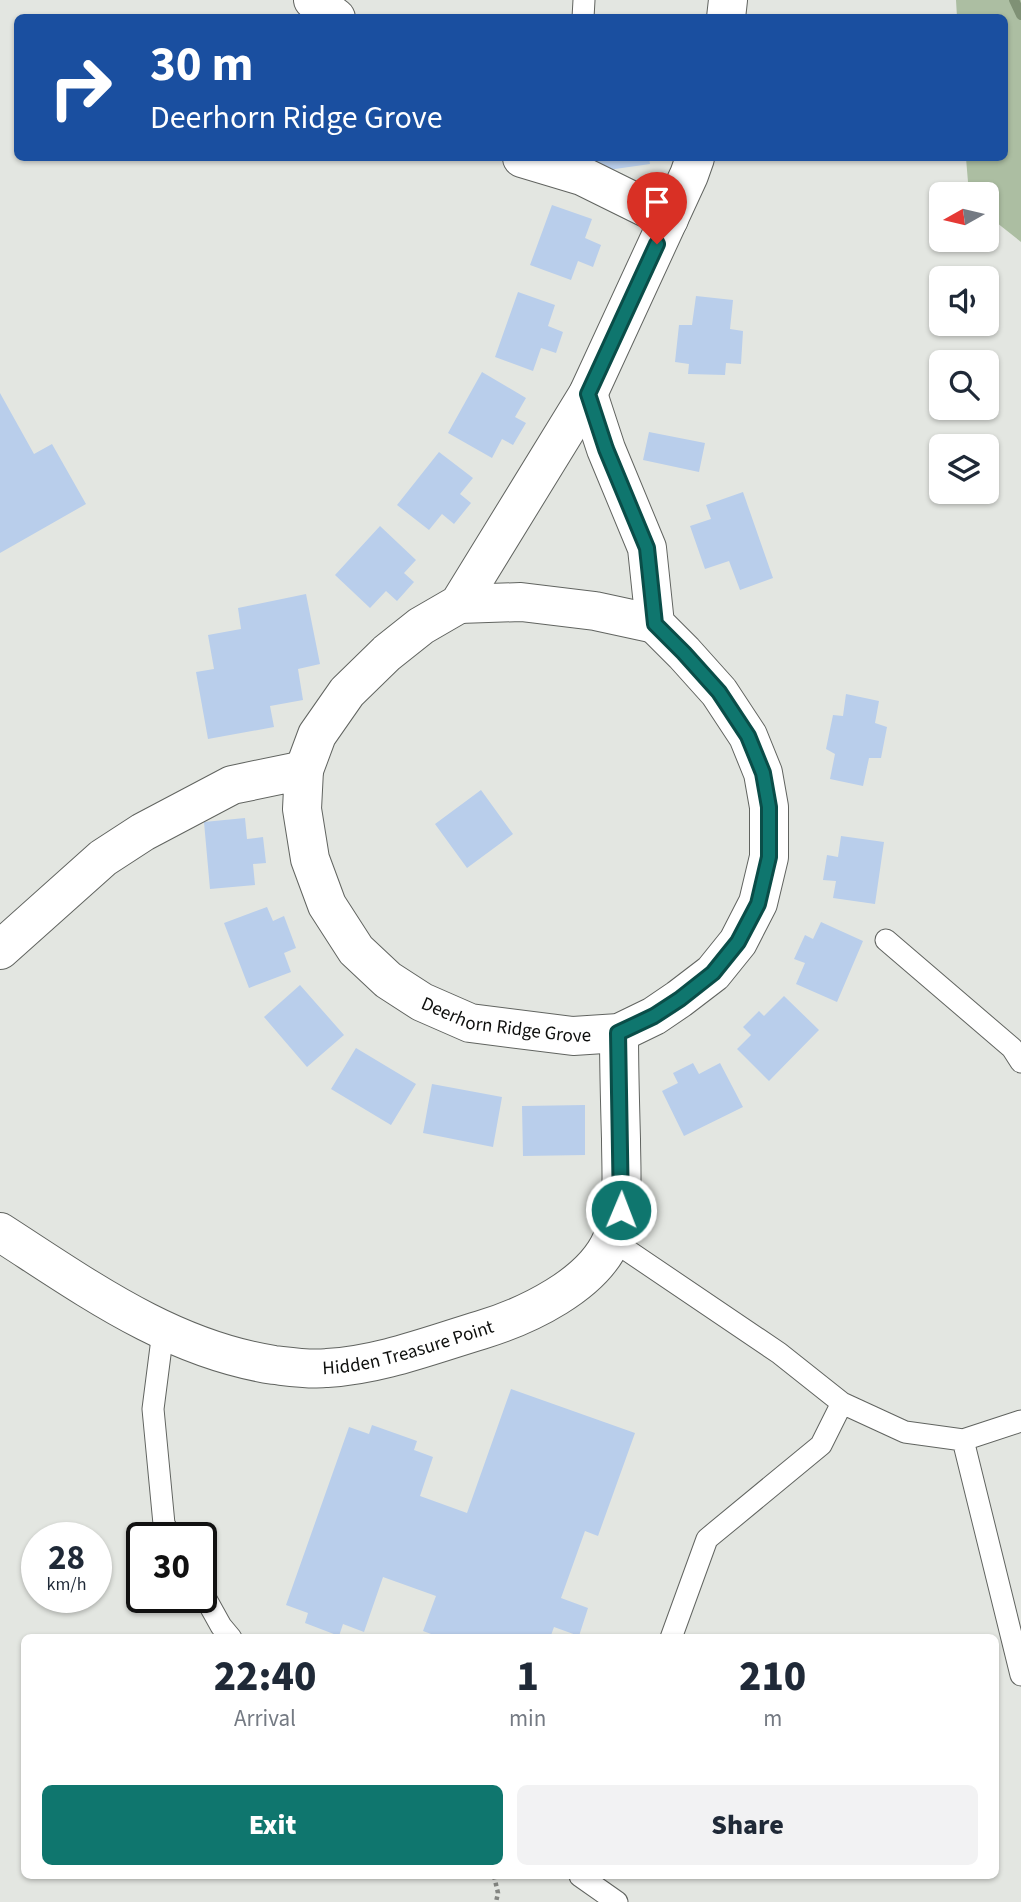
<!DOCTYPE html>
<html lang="en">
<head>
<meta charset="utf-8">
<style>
	:root { --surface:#fff; --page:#f2f2f3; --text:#1f2937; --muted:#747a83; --accent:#0f766e }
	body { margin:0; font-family:"Source Sans 3",sans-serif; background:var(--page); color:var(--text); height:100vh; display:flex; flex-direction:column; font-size:26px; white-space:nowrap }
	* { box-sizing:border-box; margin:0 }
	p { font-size:23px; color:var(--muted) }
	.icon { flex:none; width:38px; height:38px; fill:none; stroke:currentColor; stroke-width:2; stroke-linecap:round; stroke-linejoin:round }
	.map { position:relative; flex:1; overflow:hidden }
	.panel { position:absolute; left:21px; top:1634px; width:978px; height:245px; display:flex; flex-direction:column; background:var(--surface); border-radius:10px; box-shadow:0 2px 5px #0004 }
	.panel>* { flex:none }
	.top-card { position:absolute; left:14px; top:14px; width:994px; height:147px; border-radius:10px; box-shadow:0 2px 5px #0004; background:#1a4fa0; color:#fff; overflow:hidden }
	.needle { width:46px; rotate:262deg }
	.tools { position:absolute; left:929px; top:182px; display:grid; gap:14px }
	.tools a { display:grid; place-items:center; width:70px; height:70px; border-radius:10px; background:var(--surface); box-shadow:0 2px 5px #0004; font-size:35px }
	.speed { position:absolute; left:21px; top:1522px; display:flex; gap:14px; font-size:35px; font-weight:700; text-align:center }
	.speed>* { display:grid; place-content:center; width:91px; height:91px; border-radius:50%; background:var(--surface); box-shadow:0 2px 5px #0004; line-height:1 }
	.speed small { font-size:18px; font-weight:400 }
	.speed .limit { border:4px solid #111; border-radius:10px; background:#fff; color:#111 }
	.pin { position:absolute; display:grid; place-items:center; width:60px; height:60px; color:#fff; margin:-72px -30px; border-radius:50% 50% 50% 0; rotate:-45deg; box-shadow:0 0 7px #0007 }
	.pin .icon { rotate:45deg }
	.me { position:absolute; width:77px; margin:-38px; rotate:1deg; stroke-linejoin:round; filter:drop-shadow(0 0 5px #0008) }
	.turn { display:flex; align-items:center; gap:24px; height:147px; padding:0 21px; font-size:32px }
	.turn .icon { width:91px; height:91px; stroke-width:2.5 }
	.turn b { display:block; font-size:49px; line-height:60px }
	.eta { display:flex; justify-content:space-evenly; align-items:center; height:119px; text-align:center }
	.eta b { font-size:42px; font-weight:800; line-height:49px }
	.action { display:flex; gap:14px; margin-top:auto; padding:14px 21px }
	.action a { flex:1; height:80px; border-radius:10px; background:var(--accent); color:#fff; font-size:28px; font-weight:800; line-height:80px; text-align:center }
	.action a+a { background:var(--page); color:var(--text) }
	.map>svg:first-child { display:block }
	.green { fill:#acbea2 }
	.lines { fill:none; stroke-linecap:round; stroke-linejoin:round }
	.stream { stroke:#7f9175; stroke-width:10 }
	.building { fill:#b9ceeb }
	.lane-casing { stroke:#616460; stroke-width:23 }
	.street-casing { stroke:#616460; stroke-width:40 }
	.path { stroke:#848682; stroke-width:4.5; stroke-dasharray:3.5 3.5; stroke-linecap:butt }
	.lane { stroke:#fff; stroke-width:21 }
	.street { stroke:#fff; stroke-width:38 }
	.route-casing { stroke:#0a4d48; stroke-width:18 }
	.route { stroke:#0f766e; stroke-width:12 }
	.labels { text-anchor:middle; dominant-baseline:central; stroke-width:5; stroke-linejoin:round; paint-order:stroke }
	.street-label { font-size:19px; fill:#0e0f0d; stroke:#f0f3ee }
</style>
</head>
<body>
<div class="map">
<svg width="1021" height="1902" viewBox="0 0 1021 1902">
	<rect width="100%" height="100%" fill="#e3e6e1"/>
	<!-- green -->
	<path class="green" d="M956 0H1021V242L987 215V194H969L966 158H1004V18L957 17Z"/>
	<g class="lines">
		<!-- stream -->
		<path class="stream" d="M1014 0 1021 15"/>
	</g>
	<!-- building -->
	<path class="building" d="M591 158H649L650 164 594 172Z
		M552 205 592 219 585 238 601 245 593 267 578 261 571 280 530 265Z
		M518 292 555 305 548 326 563 332 556 353 541 348 533 371 495 357Z
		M696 296 733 300 730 329 743 331 741 364 726 363 725 375 688 374 689 364 675 362 679 325H692Z
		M482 372 526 398 515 417 526 423 513 445 502 439 492 458 448 433Z
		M0 393 34 454 52 444 86 504 0 553Z
		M649 432 705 443 699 472 643 460Z
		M439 452 473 478 460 494 471 503 454 524 442 514 429 530 397 505Z
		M743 492 773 578 740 590 729 561 705 569 690 526 711 519 706 505Z
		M380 526 416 560 404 573 414 582 397 601 386 591 370 608 335 575Z
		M306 594 320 664 298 669 303 700 270 706 274 727 208 739 196 672 214 669 208 635 241 629 238 608Z
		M846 694 879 701 875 723 887 727 881 758H869L863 786 830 779 835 754 826 749 833 715 843 716Z
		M481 790 513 834 467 868 435 824Z
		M245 818 247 839 263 837 266 863 253 864 255 885 210 889 204 822Z
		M841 836 884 842 875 904 833 898 836 881 823 880 827 855 838 857Z
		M267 907 273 921 284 916 296 948 284 953 291 972 249 988 224 923Z
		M821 922 863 941 837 1002 796 984 805 963 794 959 805 935 813 939Z
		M300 985 344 1035 307 1067 264 1017Z
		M784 996 819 1030 769 1081 737 1049 751 1035 743 1027 759 1011 764 1016Z
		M356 1048 416 1084 391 1125 331 1089Z
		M693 1063 699 1074 720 1063 743 1107 684 1136 662 1091 678 1083 673 1073Z
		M432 1084 502 1097 493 1147 423 1133Z
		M585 1105V1155L523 1156 522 1106Z
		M511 1389 635 1433 598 1536 585 1531 561 1598 588 1608 579 1636 554 1627 550 1638H442L423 1631 436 1596 383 1577 364 1632 343 1624 339 1636 305 1623 308 1613 286 1605 349 1427 369 1434 372 1425 417 1441 414 1450 433 1457 420 1496 467 1513Z"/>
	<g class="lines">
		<defs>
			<path id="lane" d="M583 18 584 0
				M886 940 1012 1048 1021 1062
				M612 1240 779 1353 842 1403 821 1445 707 1539 671 1638
				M163 1331 153 1409 164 1524 172 1538
				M842 1403 905 1432 963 1440 1021 1421
				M963 1440 1021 1675
				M201 1590 221 1626 231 1638
				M580 1876 617 1902"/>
			<g id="street">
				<path d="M313 0 336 18"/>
				<path d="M726 18 728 0"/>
				<path d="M522 158 582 176 669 219"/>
				<path d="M459 604 521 602 595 611 655 624"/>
				<path d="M304 770 317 735 347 692 387 653 421 626 459 604 588 394 689 175 695 158"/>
				<path id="s1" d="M0 950 103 858 143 832 232 785 304 770 302 809 310 859 327 905 356 950 388 980 422 1002 470 1023 573 1036 619 1033 654 1016 679 999 713 973 738 942 758 903 769 857V807L763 773 748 736 719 692 684 653 655 624 647 548 606 449 588 394"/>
				<path id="s2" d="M0 1232C87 1288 170 1349 274 1365 291 1367 310 1370 327 1368 380 1365 431 1345 481 1330 527 1316 593 1285 612 1239 625 1208 621 1172 621 1139 620 1104 619 1068 619 1033"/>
			</g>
		</defs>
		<!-- lane casing -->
		<use href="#lane" class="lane-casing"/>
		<!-- street casing -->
		<use href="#street" class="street-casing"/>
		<!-- path -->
		<path class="path" d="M494 1876 498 1893 496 1902"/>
		<!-- lane -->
		<use href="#lane" class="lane"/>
		<!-- street -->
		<use href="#street" class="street"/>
	</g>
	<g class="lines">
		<defs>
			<path id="route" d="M621 1210 618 1033 654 1016 680 999 713 973 738 942 758 904 769 857V807L763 773 748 736 719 692 684 653 655 624 647 548 606 449 588 394 657 244"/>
		</defs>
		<!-- route casing -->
		<use href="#route" class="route-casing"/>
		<!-- route -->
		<use href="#route" class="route"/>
	</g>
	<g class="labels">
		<!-- street labels -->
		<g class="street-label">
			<text stroke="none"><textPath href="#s1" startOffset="724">Deerhorn Ridge Grove</textPath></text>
			<text stroke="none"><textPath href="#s2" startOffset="444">Hidden Treasure Point</textPath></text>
		</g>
	</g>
</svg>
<div class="tools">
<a><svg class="needle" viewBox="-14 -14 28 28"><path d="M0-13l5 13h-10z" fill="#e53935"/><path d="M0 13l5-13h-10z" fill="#747a83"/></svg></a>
<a><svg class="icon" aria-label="sound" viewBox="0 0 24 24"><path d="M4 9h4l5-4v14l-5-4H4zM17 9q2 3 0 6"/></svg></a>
<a><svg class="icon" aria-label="search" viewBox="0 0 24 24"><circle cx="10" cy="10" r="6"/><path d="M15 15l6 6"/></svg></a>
<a><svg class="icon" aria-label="layers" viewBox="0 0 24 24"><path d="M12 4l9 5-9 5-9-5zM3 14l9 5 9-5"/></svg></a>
</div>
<div class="speed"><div>28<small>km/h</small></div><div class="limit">30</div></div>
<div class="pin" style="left:657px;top:244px;background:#d93025"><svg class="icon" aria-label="arrive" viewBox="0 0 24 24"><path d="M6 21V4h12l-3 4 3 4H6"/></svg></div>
<svg class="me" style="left:621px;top:1210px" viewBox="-20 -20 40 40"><circle r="17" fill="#0f766e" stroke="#fff" stroke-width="3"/><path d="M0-11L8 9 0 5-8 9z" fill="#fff"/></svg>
<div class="top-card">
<div class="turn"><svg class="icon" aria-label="right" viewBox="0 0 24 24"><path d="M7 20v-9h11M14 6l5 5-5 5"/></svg><div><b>30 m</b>Deerhorn Ridge Grove</div></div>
</div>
<section class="panel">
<div class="eta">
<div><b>22:40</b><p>Arrival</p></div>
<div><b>1</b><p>min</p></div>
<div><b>210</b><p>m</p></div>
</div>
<div class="action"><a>Exit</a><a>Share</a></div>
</section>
</div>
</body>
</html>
